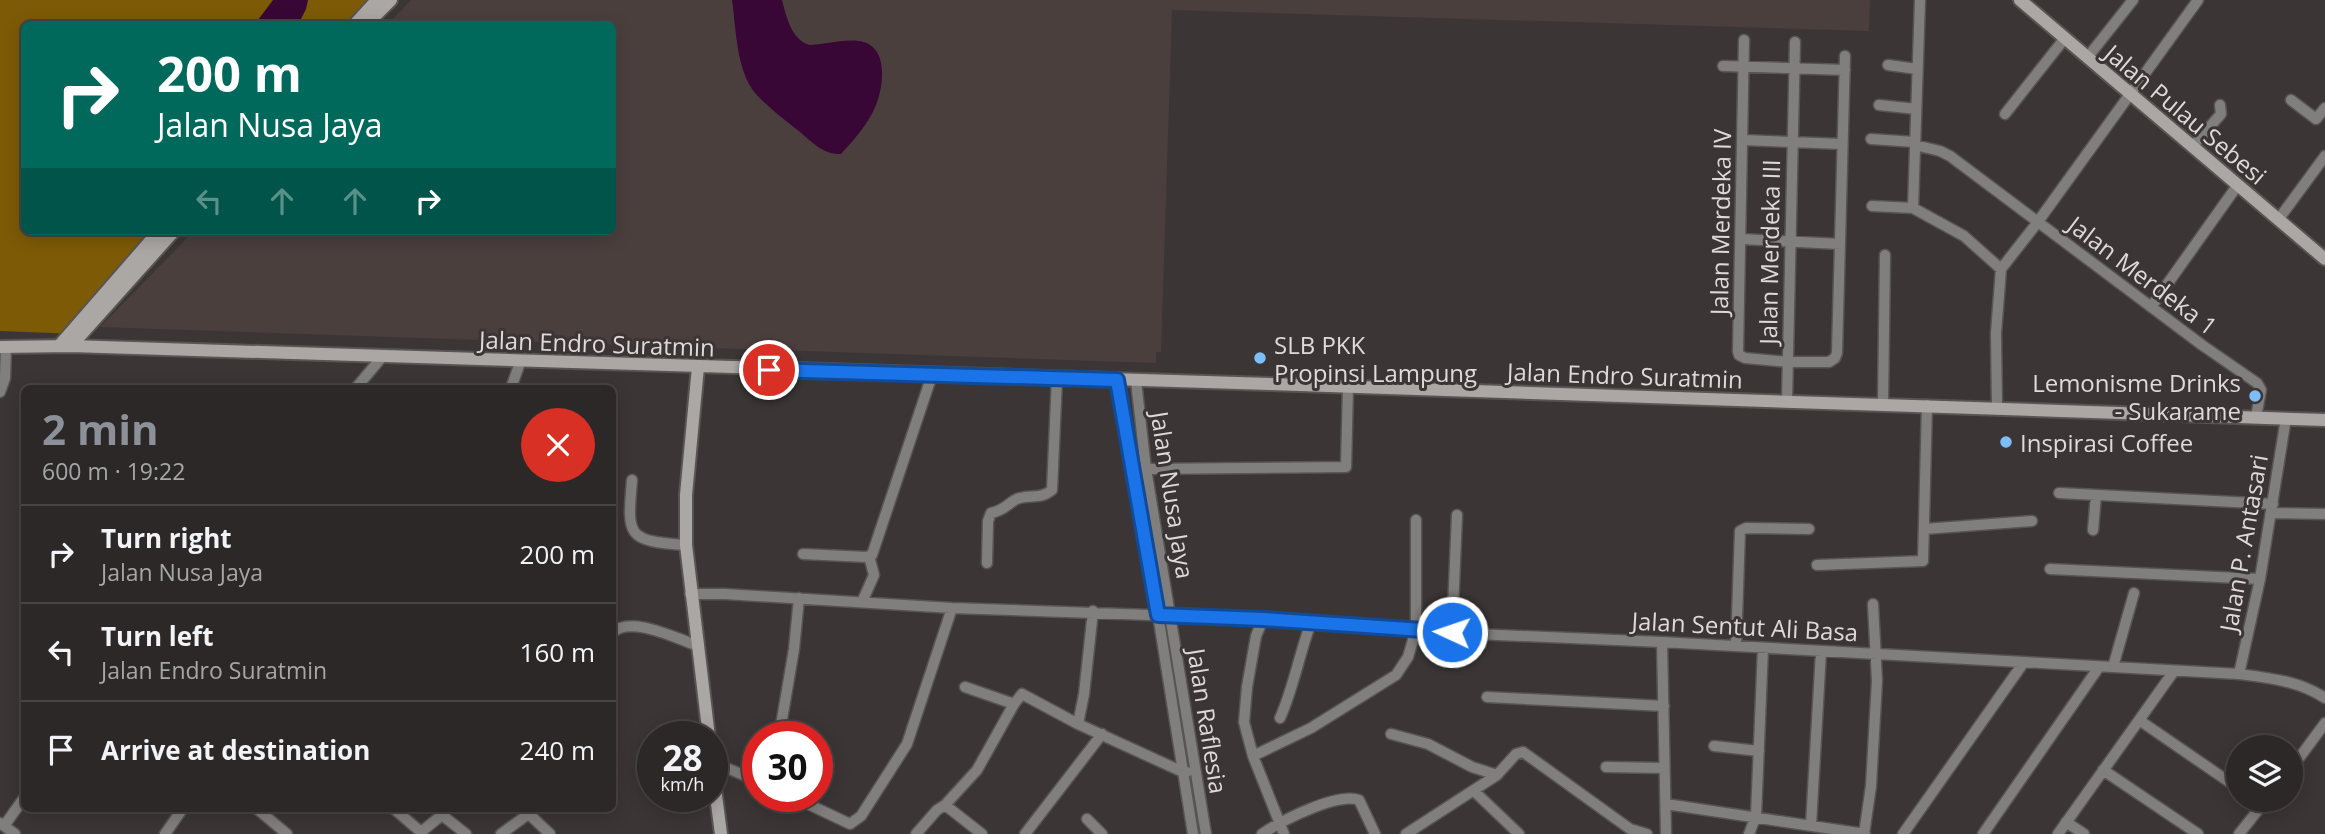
<!DOCTYPE html>
<html lang="en">
<head>
<meta charset="utf-8">
<style>
	:root { --surface:#2c2828; --page:#383434; --text:#f1f3f6; --muted:#a6a6a8; --line:#484445; --accent:#8c9099 }
	body { margin:0; font-family:"Open Sans",sans-serif; background:var(--page); color:var(--text); height:100vh; display:flex; flex-direction:column; font-size:26px; white-space:nowrap }
	* { box-sizing:border-box; margin:0 }
	p { font-size:23px; color:var(--muted) }
	.icon { flex:none; width:38px; height:38px; fill:none; stroke:currentColor; stroke-width:2; stroke-linecap:round; stroke-linejoin:round }
	.map { position:relative; flex:1; overflow:hidden }
	.side { position:absolute; left:21px; top:385px; width:595px; height:427px; display:flex; flex-direction:column; background:var(--surface); border-radius:10px; box-shadow:0 4px 18px #0003,0 0 0 2px var(--line) }
	.side>* { flex:none }
	.guide { position:absolute; left:21px; top:21px; width:595px; height:214px; border-radius:10px; box-shadow:0 4px 18px #0003,0 0 0 2px var(--line); background:#00695c; color:#fff; overflow:hidden }
	.controls { position:absolute; left:2226px; top:735px; display:grid; gap:14px }
	.controls a { display:grid; place-items:center; width:77px; height:77px; border-radius:50%; background:var(--surface); box-shadow:0 4px 18px #0003,0 0 0 2px var(--line); font-size:35px }
	.speed { position:absolute; left:637px; top:721px; display:flex; gap:14px; font-size:35px; font-weight:700; text-align:center }
	.speed>* { display:grid; place-content:center; width:91px; height:91px; border-radius:50%; background:var(--surface); box-shadow:0 4px 18px #0003,0 0 0 2px var(--line); line-height:1 }
	.speed small { font-size:18px; font-weight:400 }
	.speed .limit { border:10px solid #d22; background:#fff; color:#111 }
	.pin { position:absolute; display:grid; place-items:center; width:60px; height:60px; color:#fff; margin:-30px; border:4px solid #fff; border-radius:50%; box-shadow:0 2px 7px #0007 }
	.me { position:absolute; width:77px; margin:-38px; rotate:273deg; stroke-linejoin:round; filter:drop-shadow(0 0 5px #0008) }
	.turn { display:flex; align-items:center; gap:24px; height:147px; padding:0 21px; font-size:32px }
	.turn .icon { width:91px; height:91px; stroke-width:2.5 }
	.turn b { display:block; font-size:49px; line-height:60px }
	.lanes { display:flex; align-items:center; height:66px; padding:0 21px; background:#0003; justify-content:center; gap:35px; direction:ltr }
	.lanes .off { opacity:.35 }
	.round { display:grid; place-items:center; flex:none; width:74px; height:74px; border-radius:37px; background:var(--page) }
	.summary { display:flex; align-items:center; justify-content:space-between; height:119px; padding:0 21px }
	h1 { font-size:42px; font-weight:700; line-height:52px; color:var(--accent) }
	ul { padding:0; list-style:none }
	li { display:flex; align-items:center; gap:21px; height:98px; padding:0 21px; border-top:2px solid var(--line) }
	li div { flex:1 }
	li b { display:block; font-size:26px }
	li em { font-style:normal }
	.map>svg:first-child { display:block }
	.built { fill:#4b3f3e }
	.green { fill:#7d5a06 }
	.water { fill:#390736 }
	.lines { fill:none; stroke-linecap:round; stroke-linejoin:round }
	.street-casing { stroke:#585453; stroke-width:13 }
	.secondary-casing { stroke:#585453; stroke-width:16 }
	.street { stroke:#817f7e; stroke-width:10 }
	.secondary { stroke:#aba7a5; stroke-width:12 }
	.route-casing { stroke:#114b97; stroke-width:18 }
	.route { stroke:#1a73e8; stroke-width:12 }
	.poi-dot { fill:#7dbef9; stroke:#3b3635; stroke-width:2.5 }
	.labels { text-anchor:middle; dominant-baseline:central; stroke-width:6; stroke-linejoin:round; paint-order:stroke }
	.street-label { font-size:24px; fill:#dedada; stroke:#3b3635 }
	.poi-label { font-size:24px; fill:#dedada; stroke:#3b3635; text-anchor:start }
</style>
</head>
<body>
<div class="map">
<svg width="2325" height="834" viewBox="0 0 2325 834">
	<rect width="100%" height="100%" fill="#3b3635"/>
	<!-- built -->
	<path class="built" d="M411 0H1870L1869 31 1172 10 1161 352H1156V363L100 327 194 231H612V24H388Z"/>
	<!-- green -->
	<path class="green" d="M0 0H385L363 24H24V231H172L77 334 0 331Z"/>
	<!-- water -->
	<path class="water" d="M273 0H308L306 9 300 21 282 24H255Z
		M732 0H782C786 16 792 41 810 45 826 44 844 39 859 41 889 45 884 85 876 105 869 123 854 140 841 154 824 155 813 143 800 132 786 121 762 103 752 89 736 64 736 28 732 0Z"/>
	<g class="lines">
		<defs>
			<path id="street" d="M1744 40 1738 351 1739 355 1745 358 1788 362H1829L1835 358 1837 353 1845 56
				M2087 58 2133 0
				M1888 65 1917 69
				M1723 66 1845 70
				M2291 100 2316 119 2325 108
				M1879 105 1916 109
				M2005 114 2065 38
				M1871 139 1915 142
				M1743 140 1842 144
				M1915 145 1940 151 1950 156 2202 345 2257 383 2261 390 2256 417
				M2192 147 2221 114 2220 105
				M1872 206 1913 208 1964 236 2001 269
				M1913 208 1920 0
				M2278 220 2325 156
				M1741 239 1840 244
				M2151 307 2237 186
				M1117 380 1158 615 1193 834
				M1136 381 1146 469 1206 834
				M356 388 382 357
				M511 388 521 360
				M0 392 5 378 6 347
				M1787 401 1795 42
				M1883 404 1885 255
				M1997 407 1996 333 2001 269 2037 223 2198 0
				M1146 469 1346 467 1348 387
				M632 480C627 536 626 541 686 545
				M2059 493 2273 504
				M2272 513 2325 514
				M1924 529 2032 521
				M2093 530 2096 495
				M803 554 866 557 872 555 932 375
				M987 563 988 521 991 513C1007 510 1010 500 1020 498 1033 495 1041 499 1052 490L1057 378
				M1817 565 1923 561 1927 405
				M2050 569 2260 579
				M690 594H725L952 608 1263 619 1452 633 1662 642 2239 674C2270 678 2299 681 2325 698
				M862 602 874 575 869 556
				M1263 619 1256 636 1247 687 1244 722 1253 756 1284 834
				M612 633C630 615 675 638 696 645
				M1452 633 1457 515
				M1662 642 1666 834
				M1736 646 1740 531 1746 528 1809 529
				M2113 667 2134 593
				M2239 674 2260 579 2286 418
				M965 687 1014 704
				M1487 697 1664 706
				M1280 718C1294 687 1299 654 1311 623
				M2139 720 2238 788
				M1078 724 1084 694 1093 611
				M1391 734 1428 744 1472 767 1497 775
				M779 737 794 649 799 598
				M1714 746 1759 751
				M1253 756 1311 728 1396 675 1408 657 1416 630V520
				M712 762 758 781
				M1606 767 1664 768
				M2291 769 2325 723
				M2103 770 2198 834
				M1474 791 1519 834
				M791 796 850 824 861 816 907 744 952 608
				M1666 804 1865 834
				M945 805 977 770 1014 704 1022 694 1078 724 1183 772H1187
				M256 808 287 834
				M393 808 421 832 442 815 466 834
				M1087 819 1102 834
				M2066 822 2084 834
				M0 823 15 834
				M1811 825 1821 651
				M4 826 24 798
				M165 834 183 808
				M501 834 527 815 531 816 550 834
				M916 834 937 810 945 805 982 834
				M1025 834 1102 734
				M1262 834C1281 821 1337 792 1359 800L1375 834
				M1406 834 1497 775 1516 754 1523 752 1630 829 1647 834
				M1749 834 1756 816 1763 648
				M1864 834 1871 786 1877 681 1873 604
				M1903 834 2024 662
				M1983 834 2099 667
				M2058 834 2174 671
				M2239 834 2266 800"/>
			<path id="secondary" d="M2020 0 2325 259
				M355 24 377 0
				M367 24 391 0
				M59 346 159 231
				M71 346 174 231
				M0 347 71 346C822 372 1574 391 2325 420
				M698 367 686 495V545L709 737
				M712 765 721 834"/>
		</defs>
		<!-- street casing -->
		<use href="#street" class="street-casing"/>
		<!-- secondary casing -->
		<use href="#secondary" class="secondary-casing"/>
		<!-- street -->
		<use href="#street" class="street"/>
		<!-- secondary -->
		<use href="#secondary" class="secondary"/>
	</g>
	<g class="lines">
		<defs>
			<path id="route" d="M769 370 1117 380 1158 615 1263 619 1452 632"/>
		</defs>
		<!-- route casing -->
		<use href="#route" class="route-casing"/>
		<!-- route -->
		<use href="#route" class="route"/>
	</g>
	<!-- markers -->
	<g class="poi-dot">
		<circle cx="1260" cy="358" r="7"/>
		<circle cx="2255" cy="396" r="7"/>
		<circle cx="2006" cy="442" r="7"/>
	</g>
	<g class="labels">
		<!-- street labels -->
		<g class="street-label">
			<text transform="translate(2186 114) rotate(40)">Jalan Pulau Sebesi</text>
			<text transform="translate(1720 222) rotate(-89)">Jalan Merdeka IV</text>
			<text transform="translate(1769 252) rotate(-89)">Jalan Merdeka III</text>
			<text transform="translate(2143 275) rotate(37)">Jalan Merdeka 1</text>
			<text transform="translate(597 343) rotate(2)">Jalan Endro Suratmin</text>
			<text transform="translate(1625 375) rotate(2)">Jalan Endro Suratmin</text>
			<text transform="translate(1173 495) rotate(81)">Jalan Nusa Jaya</text>
			<text transform="translate(2243 543) rotate(-80)">Jalan P. Antasari</text>
			<text transform="translate(1745 626) rotate(3)">Jalan Sentut Ali Basa</text>
			<text transform="translate(1208 721) rotate(81)">Jalan Raflesia</text>
		</g>
		<!-- poi labels -->
		<g class="poi-label">
			<text x="1274" y="344">SLB PKK<tspan x="1274" dy="28">Propinsi Lampung</tspan></text>
			<text x="2241" y="382" text-anchor="end">Lemonisme Drinks<tspan x="2241" dy="28">- Sukarame</tspan></text>
			<text x="2020" y="442">Inspirasi Coffee</text>
		</g>
	</g>
</svg>
<div class="controls">
<a><svg class="icon" aria-label="layers" viewBox="0 0 24 24"><path d="M12 4l9 5-9 5-9-5zM3 14l9 5 9-5"/></svg></a>
</div>
<div class="speed"><div>28<small>km/h</small></div><div class="limit">30</div></div>
<div class="pin" style="left:769px;top:370px;background:#d93025"><svg class="icon" aria-label="arrive" viewBox="0 0 24 24"><path d="M6 21V4h12l-3 4 3 4H6"/></svg></div>
<svg class="me" style="left:1452px;top:632px" viewBox="-20 -20 40 40"><circle r="17" fill="#1a73e8" stroke="#fff" stroke-width="3"/><path d="M0-11L8 9 0 5-8 9z" fill="#fff"/></svg>
<div class="guide">
<div class="turn"><svg class="icon" aria-label="right" viewBox="0 0 24 24"><path d="M7 20v-9h11M14 6l5 5-5 5"/></svg><div><b>200 m</b>Jalan Nusa Jaya</div></div>
<div class="lanes"><svg class="icon off" aria-label="left" viewBox="0 0 24 24"><path d="M17 20v-9H6M10 6l-5 5 5 5"/></svg><svg class="icon off" aria-label="ahead" viewBox="0 0 24 24"><path d="M12 20V5M6 11l6-6 6 6"/></svg><svg class="icon off" aria-label="ahead" viewBox="0 0 24 24"><path d="M12 20V5M6 11l6-6 6 6"/></svg><svg class="icon" aria-label="right" viewBox="0 0 24 24"><path d="M7 20v-9h11M14 6l5 5-5 5"/></svg></div>
</div>
<section class="side">
<div class="summary"><div><h1>2 min</h1><p>600 m · 19:22</p></div><a class="round" style="background:#d93025;color:#fff"><svg class="icon" aria-label="close" viewBox="0 0 24 24"><path d="M6 6l12 12M18 6L6 18"/></svg></a></div>
<ul>
<li><svg class="icon" aria-label="right" viewBox="0 0 24 24"><path d="M7 20v-9h11M14 6l5 5-5 5"/></svg><div><b>Turn right</b><p>Jalan Nusa Jaya</p></div><em>200 m</em></li>
<li><svg class="icon" aria-label="left" viewBox="0 0 24 24"><path d="M17 20v-9H6M10 6l-5 5 5 5"/></svg><div><b>Turn left</b><p>Jalan Endro Suratmin</p></div><em>160 m</em></li>
<li><svg class="icon" aria-label="arrive" viewBox="0 0 24 24"><path d="M6 21V4h12l-3 4 3 4H6"/></svg><div><b>Arrive at destination</b></div><em>240 m</em></li>
</ul>
</section>
</div>
</body>
</html>
